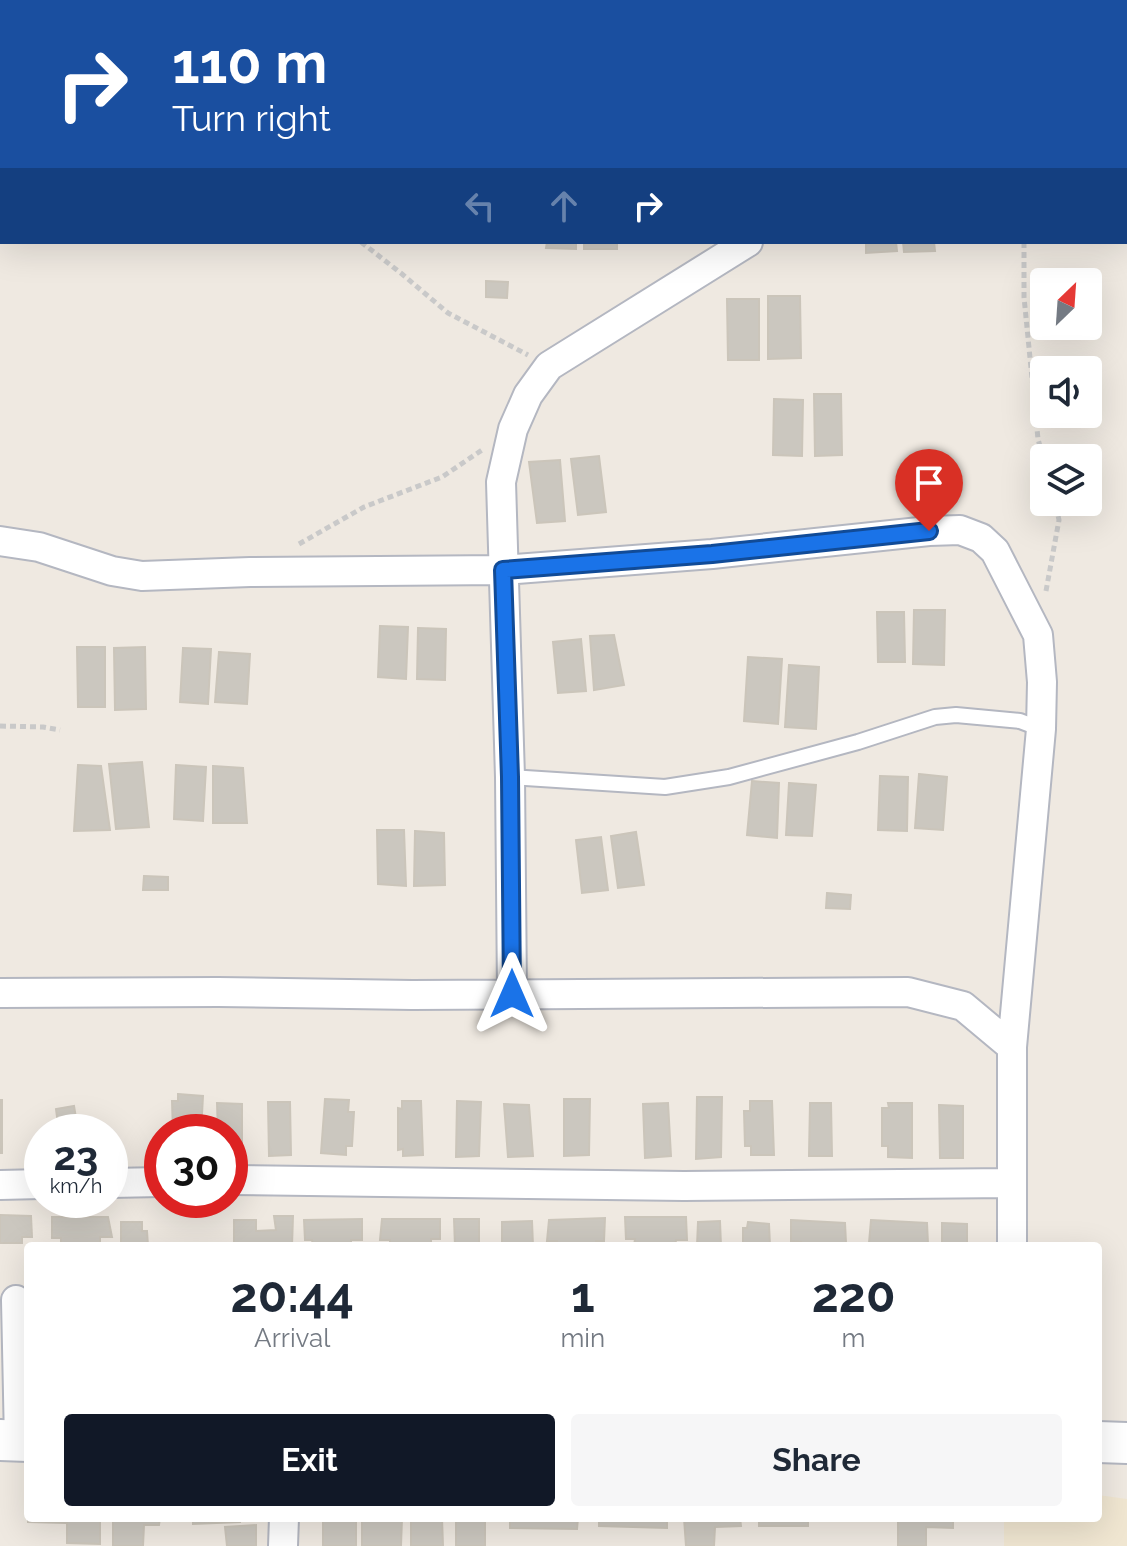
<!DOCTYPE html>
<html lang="en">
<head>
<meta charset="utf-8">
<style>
	:root { --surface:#fff; --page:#f6f6f7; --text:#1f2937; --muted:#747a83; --accent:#111827 }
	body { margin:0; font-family:Raleway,sans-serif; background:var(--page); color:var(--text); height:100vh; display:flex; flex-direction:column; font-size:30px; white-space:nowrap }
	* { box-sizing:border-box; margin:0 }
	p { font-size:26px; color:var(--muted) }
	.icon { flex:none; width:44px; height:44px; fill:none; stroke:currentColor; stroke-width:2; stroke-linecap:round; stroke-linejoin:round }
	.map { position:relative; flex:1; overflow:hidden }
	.drawer { position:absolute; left:24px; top:1242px; width:1078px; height:280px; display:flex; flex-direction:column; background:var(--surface); border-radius:8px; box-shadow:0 8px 32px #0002 }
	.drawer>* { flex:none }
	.guide { position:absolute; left:0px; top:0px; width:1128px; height:244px; box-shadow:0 8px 32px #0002; background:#1a4fa0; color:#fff; overflow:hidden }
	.needle { width:52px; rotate:25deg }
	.buttons { position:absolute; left:1030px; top:268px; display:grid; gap:16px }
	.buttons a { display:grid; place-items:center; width:72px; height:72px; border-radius:8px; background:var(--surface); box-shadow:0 8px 32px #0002; font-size:40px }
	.speed { position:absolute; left:24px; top:1114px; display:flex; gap:16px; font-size:40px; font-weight:700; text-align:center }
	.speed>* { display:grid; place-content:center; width:104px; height:104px; border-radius:50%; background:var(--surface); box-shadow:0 8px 32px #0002; line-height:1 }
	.speed small { font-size:20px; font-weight:400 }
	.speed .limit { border:12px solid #d22; background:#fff; color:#111 }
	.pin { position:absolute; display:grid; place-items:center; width:68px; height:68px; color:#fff; margin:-82px -34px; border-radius:50% 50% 50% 0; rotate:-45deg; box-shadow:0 0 8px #0007 }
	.pin .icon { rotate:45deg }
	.me { position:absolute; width:88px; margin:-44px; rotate:0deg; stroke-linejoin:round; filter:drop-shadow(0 0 6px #0008) }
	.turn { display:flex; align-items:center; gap:28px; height:168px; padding:0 40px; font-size:36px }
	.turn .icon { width:104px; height:104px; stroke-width:2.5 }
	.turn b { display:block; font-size:56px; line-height:68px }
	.lanes { display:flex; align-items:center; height:76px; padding:0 40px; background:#0003; justify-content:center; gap:40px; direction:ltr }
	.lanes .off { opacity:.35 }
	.eta { display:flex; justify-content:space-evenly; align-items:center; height:136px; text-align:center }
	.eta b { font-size:48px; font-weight:700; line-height:56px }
	.button { display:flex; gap:16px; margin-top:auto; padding:16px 40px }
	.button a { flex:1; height:92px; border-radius:8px; background:var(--accent); color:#fff; font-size:32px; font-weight:700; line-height:92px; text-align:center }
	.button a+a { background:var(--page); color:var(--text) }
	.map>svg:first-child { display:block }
	.education { fill:#f0e6d1 }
	.building { fill:#cbc7bf; stroke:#cbc5ba; stroke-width:2 }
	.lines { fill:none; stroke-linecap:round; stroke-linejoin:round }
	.lane-casing { stroke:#b4b7c1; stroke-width:18 }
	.street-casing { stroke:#b4b7c1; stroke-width:32 }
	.secondary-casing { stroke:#b4b7c1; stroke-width:44 }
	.path { stroke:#c9c9c9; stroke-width:5; stroke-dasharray:6 4; stroke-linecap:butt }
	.lane { stroke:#fff; stroke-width:14 }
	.street { stroke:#fff; stroke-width:28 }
	.secondary { stroke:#fff; stroke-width:40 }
	.route-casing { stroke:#114b97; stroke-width:20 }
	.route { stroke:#1a73e8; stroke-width:14 }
</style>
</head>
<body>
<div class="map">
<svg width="1127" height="1546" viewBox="0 0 1127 1546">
	<rect width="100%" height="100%" fill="#efe9e1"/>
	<!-- education -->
	<path class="education" d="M1098 1495 1127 1499V1546H1004V1518H1098Z"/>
	<!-- building -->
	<path class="building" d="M547 242H576V249L546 248Z
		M584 242H617V249H584Z
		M866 242H896L897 251 866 253Z
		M903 242H934L935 251 904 252Z
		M486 281 508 282 507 298 486 297Z
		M768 296H800L801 358 768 359Z
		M727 299H759V360H728Z
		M814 394H841L842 455 815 456Z
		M774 399 803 400 802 456 773 455Z
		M599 456 606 512 578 515 571 459Z
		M560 460 565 521 537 523 529 462Z
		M914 610H945L944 665 913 664Z
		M877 612H904L905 662H878Z
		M380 626 408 627 406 679 378 677Z
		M418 628 446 629 445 680 417 679Z
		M614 635 624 685 594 690 590 636Z
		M581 639 586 691 558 693 553 642Z
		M77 647H105V707H78Z
		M145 647 146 709 115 710 114 648Z
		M183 648 211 649 208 704 180 702Z
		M219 652 250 654 247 704 215 702Z
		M748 657 782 659 778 724 744 721Z
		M789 665 819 667 816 729 785 727Z
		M142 762 149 827 116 829 109 764Z
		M78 765 101 766 110 830 74 831Z
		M176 765 206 767 203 821 174 819Z
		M213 766 243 768 247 823H213Z
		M919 774 947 777 943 830 915 828Z
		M880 776 908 777 907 831 878 830Z
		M752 781 779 783 777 838 747 835Z
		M789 783 816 785 812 836 786 835Z
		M377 830H404L406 886 378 884Z
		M415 831 444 833 445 885 414 886Z
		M636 832 644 885 618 888 611 836Z
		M601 837 608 890 582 893 576 840Z
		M144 876 168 877V890H143Z
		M827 893 851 895 850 909 826 908Z
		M178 1094 203 1096 201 1132H173L172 1101H178Z
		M697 1097H722L721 1157 696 1159Z
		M325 1099 349 1100 348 1112H354L352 1146H346V1155L321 1153Z
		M564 1099H590L589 1155 564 1156Z
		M0 1100H2V1153H0Z
		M402 1101H421L423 1155 403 1156V1149L398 1150V1108L402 1109Z
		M457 1101 481 1102 479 1156 456 1157Z
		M750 1101H772L774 1155H751V1146H745L744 1111H750Z
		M268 1102H290L291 1155 269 1156Z
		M217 1103 242 1104V1154H230V1132H218Z
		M668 1103 671 1156 645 1158 643 1104Z
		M810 1103H831L832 1156H809Z
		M888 1103H912V1158L888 1157V1146H882V1108H889Z
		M504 1104 529 1105 533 1156 508 1157Z
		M939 1105 963 1106V1158H940Z
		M74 1106 76 1118 80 1117 82 1132H59L56 1109Z
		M0 1215 31 1216 32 1237H22V1243H0Z
		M274 1216H293L292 1246H234V1220H256V1231L276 1230Z
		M52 1217H108L112 1237H100V1243H61V1238H52Z
		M625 1217H686L687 1240H676L675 1246H634L635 1239H626Z
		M605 1218 604 1241H596V1246H557V1241H547L549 1220Z
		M362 1219V1240H351V1245H313L312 1240H305L304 1220Z
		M382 1219H440V1239H431V1245L390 1246V1240H380Z
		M454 1219H479V1246H455Z
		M791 1220 845 1223 846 1243H840V1246H800L801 1242 791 1241Z
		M871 1220 927 1223 928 1244H919V1246H879L880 1243H869Z
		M532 1221 533 1246H502V1222Z
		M720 1221 721 1246H697L698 1222Z
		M121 1222H142V1231H147L148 1246H121Z
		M748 1222 769 1224 770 1246H743V1228H747Z
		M942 1223 967 1224V1246H942Z
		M28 1513V1518H100V1544L67 1543V1523L28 1522Z
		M113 1518H160L159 1525H144L143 1546H113Z
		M193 1518H240V1522L193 1524Z
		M323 1518H356V1546H323Z
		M362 1518H402L401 1546H362Z
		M411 1518H442L443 1546H411Z
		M456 1518H494V1521H485V1546H456Z
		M510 1518H578L577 1529 510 1528Z
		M599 1518H667V1528L599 1526Z
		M684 1518H740L741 1526 715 1527 714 1546H686Z
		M759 1518H808V1526H759Z
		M898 1518H953V1528L926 1527V1546H898Z
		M256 1525V1546H227L225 1527Z"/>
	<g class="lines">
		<defs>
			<path id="lane" d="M510 777 665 787 729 777 858 742 935 717 956 715 1020 721 1041 729"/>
			<path id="street" d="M979 2 980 0
				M0 541 39 547 112 571 142 576 250 572 503 570 712 554 929 531 960 530 981 538 995 551 1038 635 1042 682 1041 729 1012 1047
				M0 993 218 992 412 995 908 992 963 1006 1012 1047V1246
				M512 994 510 777 501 482 513 429 528 395 549 366 748 242
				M230 1180 684 1186 1011 1183
				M110 1183 162 1182
				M0 1185 42 1184
				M16 1300 19 1441
				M283 1546 284 1518"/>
			<path id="secondary" d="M0 1440 28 1441
				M1098 1442 1127 1443"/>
		</defs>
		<!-- lane casing -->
		<use href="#lane" class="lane-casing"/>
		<!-- street casing -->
		<use href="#street" class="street-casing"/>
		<!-- secondary casing -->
		<use href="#secondary" class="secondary-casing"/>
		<!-- path -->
		<path class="path" d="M0 238H2
			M361 242 402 274 448 313 528 355
			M1024 242V297L1038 439 1044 461
			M299 544 364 507 442 477 482 450
			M1046 591 1059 520 1055 502
			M0 726 43 727 60 730"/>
		<!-- lane -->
		<use href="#lane" class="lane"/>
		<!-- street -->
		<use href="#street" class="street"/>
		<!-- secondary -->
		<use href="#secondary" class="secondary"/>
	</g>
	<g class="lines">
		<defs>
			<path id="route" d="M512 994 510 777 503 570 712 554 929 531"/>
		</defs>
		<!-- route casing -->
		<use href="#route" class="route-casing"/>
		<!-- route -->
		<use href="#route" class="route"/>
	</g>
</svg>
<div class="buttons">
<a><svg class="needle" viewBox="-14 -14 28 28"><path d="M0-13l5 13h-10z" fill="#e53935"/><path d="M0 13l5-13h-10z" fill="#747a83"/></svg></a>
<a><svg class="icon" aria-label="sound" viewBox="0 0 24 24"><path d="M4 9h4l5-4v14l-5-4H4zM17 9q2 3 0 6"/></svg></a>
<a><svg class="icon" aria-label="layers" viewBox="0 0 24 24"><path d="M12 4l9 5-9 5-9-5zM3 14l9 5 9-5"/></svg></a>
</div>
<div class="speed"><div>23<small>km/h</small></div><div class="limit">30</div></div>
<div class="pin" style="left:929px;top:531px;background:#d93025"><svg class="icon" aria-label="arrive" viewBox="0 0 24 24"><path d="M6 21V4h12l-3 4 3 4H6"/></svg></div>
<svg class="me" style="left:512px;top:994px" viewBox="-20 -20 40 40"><path d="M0-17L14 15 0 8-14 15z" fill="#1a73e8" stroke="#fff" stroke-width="4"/></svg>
<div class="guide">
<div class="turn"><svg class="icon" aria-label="right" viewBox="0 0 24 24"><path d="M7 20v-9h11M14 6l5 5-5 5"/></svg><div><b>110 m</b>Turn right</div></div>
<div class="lanes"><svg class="icon off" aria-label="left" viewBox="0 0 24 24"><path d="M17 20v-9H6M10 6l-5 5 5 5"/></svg><svg class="icon off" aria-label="ahead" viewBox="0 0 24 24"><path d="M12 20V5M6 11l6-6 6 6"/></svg><svg class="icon" aria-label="right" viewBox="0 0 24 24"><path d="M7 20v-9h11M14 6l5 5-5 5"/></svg></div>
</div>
<section class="drawer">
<div class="eta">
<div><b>20:44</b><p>Arrival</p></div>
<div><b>1</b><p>min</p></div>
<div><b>220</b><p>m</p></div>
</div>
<div class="button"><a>Exit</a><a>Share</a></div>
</section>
</div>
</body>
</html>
